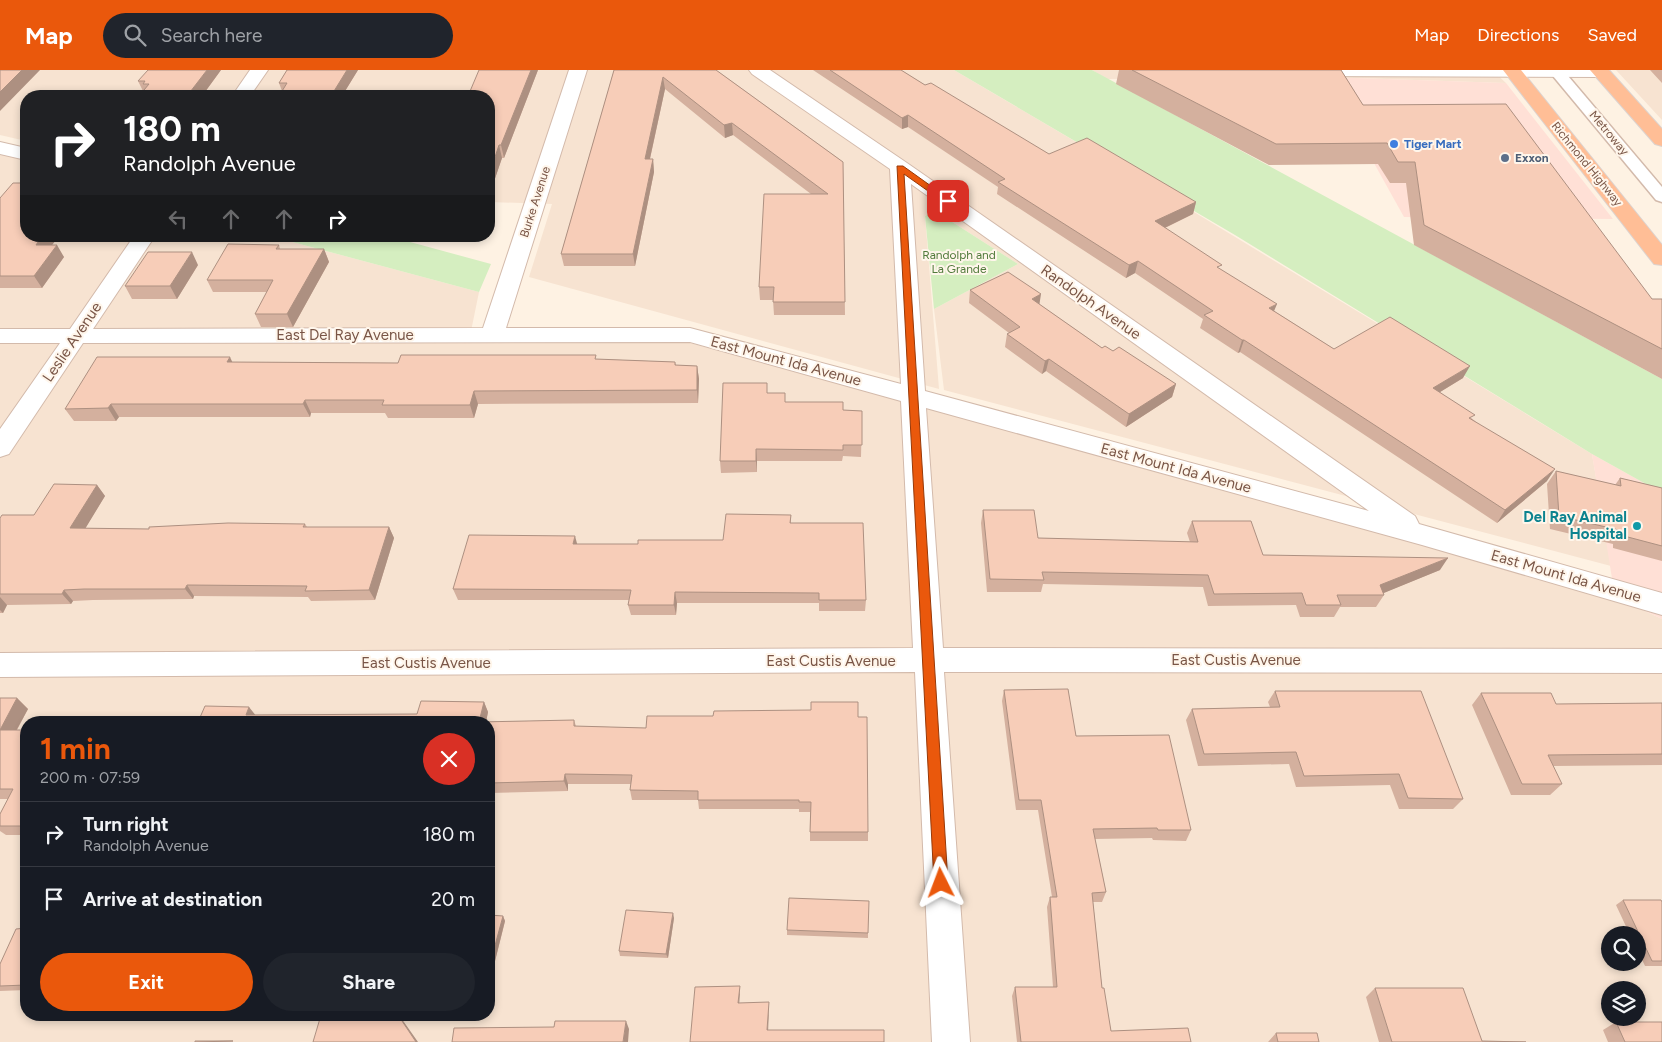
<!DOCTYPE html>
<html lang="en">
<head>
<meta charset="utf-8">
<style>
	:root { --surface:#171b24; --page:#20242c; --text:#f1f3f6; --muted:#9ea1a6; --line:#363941; --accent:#ea580c }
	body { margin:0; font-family:Figtree,sans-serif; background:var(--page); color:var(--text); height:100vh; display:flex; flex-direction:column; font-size:19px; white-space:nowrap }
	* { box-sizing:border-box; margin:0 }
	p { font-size:16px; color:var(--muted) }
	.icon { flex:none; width:28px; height:28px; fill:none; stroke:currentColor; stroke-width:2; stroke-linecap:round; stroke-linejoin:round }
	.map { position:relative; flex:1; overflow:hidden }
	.details { position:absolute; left:20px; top:646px; width:475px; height:305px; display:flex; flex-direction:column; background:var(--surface); border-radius:20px; box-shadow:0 2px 8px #0003 }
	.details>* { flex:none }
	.guide { position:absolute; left:20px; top:20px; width:475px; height:152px; border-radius:20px; box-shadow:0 2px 8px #0003; background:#202124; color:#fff; overflow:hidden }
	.fabs { position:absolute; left:1601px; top:856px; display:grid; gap:10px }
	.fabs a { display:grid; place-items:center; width:45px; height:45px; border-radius:50%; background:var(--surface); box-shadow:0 2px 8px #0003; font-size:25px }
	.pin { position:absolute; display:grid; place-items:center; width:42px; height:42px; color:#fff; margin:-21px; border-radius:10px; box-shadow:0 2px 8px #0006 }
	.me { position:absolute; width:55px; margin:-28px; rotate:357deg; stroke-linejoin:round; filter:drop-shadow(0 0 4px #0008) }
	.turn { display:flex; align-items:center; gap:18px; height:105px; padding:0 20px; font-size:22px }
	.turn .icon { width:65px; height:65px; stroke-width:2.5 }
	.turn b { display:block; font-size:35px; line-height:42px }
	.lanes { display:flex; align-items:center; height:48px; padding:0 20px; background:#0003; justify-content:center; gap:25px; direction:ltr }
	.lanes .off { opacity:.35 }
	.round { display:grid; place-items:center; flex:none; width:52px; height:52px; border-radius:26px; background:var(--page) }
	.summary { display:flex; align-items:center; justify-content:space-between; height:85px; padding:0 20px }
	h1 { font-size:30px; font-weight:700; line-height:38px; color:var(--accent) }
	.button { display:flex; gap:10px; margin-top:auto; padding:10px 20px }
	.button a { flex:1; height:58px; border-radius:30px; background:var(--accent); color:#fff; font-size:20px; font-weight:700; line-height:58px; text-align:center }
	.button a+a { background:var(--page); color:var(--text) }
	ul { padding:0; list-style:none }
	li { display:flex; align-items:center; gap:15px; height:65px; padding:0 20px; border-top:1px solid var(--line) }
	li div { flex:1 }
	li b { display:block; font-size:19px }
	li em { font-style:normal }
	header { display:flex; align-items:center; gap:30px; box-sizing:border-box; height:70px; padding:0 25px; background:var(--accent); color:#fff }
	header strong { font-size:24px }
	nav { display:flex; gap:28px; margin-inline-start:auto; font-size:18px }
	.search { width:350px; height:45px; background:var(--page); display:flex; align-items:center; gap:12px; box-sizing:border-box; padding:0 18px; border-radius:28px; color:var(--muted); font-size:19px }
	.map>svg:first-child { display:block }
	.residential { fill:#f7e3d1; fill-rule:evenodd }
	.commercial { fill:#ffe0d6 }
	.green { fill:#d5eec0 }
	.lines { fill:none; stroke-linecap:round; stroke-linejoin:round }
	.service-casing { stroke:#d3baab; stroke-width:3 }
	.minor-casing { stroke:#d3baab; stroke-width:2 }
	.trunk-casing { stroke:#dcd3cf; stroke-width:2 }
	.service { fill:#fff; fill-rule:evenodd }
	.minor { fill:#fff; fill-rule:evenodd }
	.trunk { fill:#ffbe96; fill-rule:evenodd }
	.wall { fill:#d4b09e }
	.shaded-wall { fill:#ad9081 }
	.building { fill:#f7cdb8; stroke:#ad9081 }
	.route { fill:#ea580c; stroke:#983908 }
	.shop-dot { fill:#3f7fe0; stroke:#fff6eb; stroke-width:2 }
	.service-dot { fill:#5c6f8a; stroke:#fff6eb; stroke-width:2 }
	.culture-dot { fill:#0f9aa8; stroke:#fff6eb; stroke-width:2 }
	.labels { text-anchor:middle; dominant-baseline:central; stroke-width:4; stroke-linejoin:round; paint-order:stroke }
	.far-street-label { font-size:12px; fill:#795546; stroke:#fff6eb }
	.far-shop-label { font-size:12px; font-weight:bold; fill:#366cbe; stroke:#fff6eb; text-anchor:start }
	.far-service-label { font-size:12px; font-weight:bold; fill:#4e5e75; stroke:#fff6eb; text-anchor:start }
	.far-park-label { font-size:12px; fill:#517a3b; stroke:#fff6eb }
	.street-label { font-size:15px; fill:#795546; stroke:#fff6eb }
	.culture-label { font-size:15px; font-weight:bold; fill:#0d838f; stroke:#fff6eb; text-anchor:end }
</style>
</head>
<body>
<header>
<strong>Map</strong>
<div class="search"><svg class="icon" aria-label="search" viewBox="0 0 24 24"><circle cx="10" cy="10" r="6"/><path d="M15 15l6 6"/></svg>Search here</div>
<nav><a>Map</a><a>Directions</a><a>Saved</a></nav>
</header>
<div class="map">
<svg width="1662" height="972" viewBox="0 0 1662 972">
	<rect width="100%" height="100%" fill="#fef2e3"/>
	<!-- residential -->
	<path class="residential" d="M0 0H954L1171 128 1592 384 1611 496 944 320 934 239 1018 194 935 141 925 146 939 319 529 207 552 134 489 132V26H26V71L0 65Z
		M1092 0H1492L1506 13 1326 7 1107 9Z
		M1616 0H1662V50Z
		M0 78 26 82V166H270L479 222 469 271 686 272 932 338 1615 527 1662 549V972H0ZM26 652H489V945H26ZM1610 865H1638V892H1610ZM1610 920H1638V948H1610Z"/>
	<!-- commercial -->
	<path class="commercial" d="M1326 7 1506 13 1613 149 1404 147Z
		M1592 384 1662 423V549L1615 527Z"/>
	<!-- green -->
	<path class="green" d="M954 0H1092L1662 309V423L1592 384 1235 165Z
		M935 141 1018 194 934 239 925 146Z
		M270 166H388L491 194 479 222Z"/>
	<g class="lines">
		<defs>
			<path id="service" d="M1548 0H1563L1662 117V132L1656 130Z"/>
			<path id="minor" d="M250 0H268L250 26H232Z
				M569 0H587L506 258H690L901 314 890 99 752 4 749 0H770L907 93 1415 446 1419 454 1662 523V545L1422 475 926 338 943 578 1662 579V603L944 602 970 972H932L915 602 0 607V583L913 578 901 331 690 272 83 273 9 384 0 387V359L60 273H0V259H70L134 166H155L93 259 483 258ZM911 114 1369 441 925 321Z
				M1296 0H1608L1610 2 1607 6 1601 7 1304 6 1298 5Z
				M0 72 26 78V90L0 84Z"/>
			<path id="trunk" d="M1503 0H1521L1662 175V195L1654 194Z
				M1590 0H1609L1662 59V76L1655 74Z"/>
		</defs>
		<!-- service casing -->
		<use href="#service" class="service-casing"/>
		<!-- minor casing -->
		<use href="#minor" class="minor-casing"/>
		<!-- trunk casing -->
		<use href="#trunk" class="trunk-casing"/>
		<!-- service -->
		<use href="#service" class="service"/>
		<!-- minor -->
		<use href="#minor" class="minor"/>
		<!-- trunk -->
		<use href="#trunk" class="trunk"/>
	</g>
	<!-- wall -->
	<path class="wall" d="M221 0 202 26H139L143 21 138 11Z
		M287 0H358L342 26H279L282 21 279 13Z
		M538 0 504 88H502L489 126V26Z
		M614 0H716L843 92 845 245H774L773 230H760L759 217 811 124 733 65 725 68 665 19 650 89H653L654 102 635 196H564L561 184Z
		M813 0H901L925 15 1049 84 1196 132 1193 144 1165 158 1220 199 1274 241 1334 279 1463 308 1440 322 1547 411 1497 453 1240 282 1238 283 1200 258 1203 249 1135 203 1126 208 997 124 998 117 908 57 902 59Z
		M1119 0H1341L1363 35 1652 229H1662V309L1414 175 1406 113H1390L1378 94 1269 95 1116 14Z
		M1650 0H1662V13Z
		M0 128 64 187 42 218H0Z
		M279 175 280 179H324L329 192 293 257H261L255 244 267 222H213L207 210Z
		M198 195 177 229H132L125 216Z
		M970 220 1039 234 1102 278 1113 281 1176 314 1172 327 1126 357 1046 301 1042 304 1005 277 1007 264 1009 263 969 233Z
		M596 289 675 292 676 295 697 296 699 309 698 333 478 334 474 348H388L385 343H311L310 347H119L116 351H74L65 339 232 292 398 293Z
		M768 323 785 332 843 340 862 341 861 387 843 386 842 391H757V402L721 403 720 391Z
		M1556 401 1615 415 1620 408 1662 418V491L1613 478V474L1550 459 1547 414Z
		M97 415 105 426 85 458 149 459 305 454 307 457H389L394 468 375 530 311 531 308 527 194 526 193 529 93 530 73 531 71 534 7 535 3 543H0V448L34 445Z
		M983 440 1038 468 1190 472 1187 463 1192 451 1263 485 1440 500 1383 523 1384 525 1376 537H1340L1334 547H1300L1296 535 1208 536 1203 517 1043 514 1041 522H987L981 453Z
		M791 445V453L866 530 865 541H819V533H677L676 545H631L628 535 629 530H458L453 519 577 474H638L723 470Z
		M1004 620 1076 666 1191 760 1186 771 1153 770 1152 768 1095 769 1106 822 1102 832H1093L1102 918 1111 961 1191 972H1017L1012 926 1015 917H1053L1047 837 1050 827H1052L1038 740H1016L1002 631Z
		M1275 621 1463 729 1453 739H1399L1390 715 1296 717 1289 694 1198 696 1186 650 1192 639 1270 637 1268 632Z
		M1481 623 1556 634 1662 633V695L1553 696 1562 714 1550 725H1511L1472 635Z
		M0 628H17L28 639 17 660H26V765H6L0 761V744L8 729H0Z
		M484 632 488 642 486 652 574 650 576 656 646 658 858 647 868 762V771H810V742H799V739H699L698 730H632L630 720 631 714H568V721L489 723V652L255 645 417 644Z
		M1623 830 1662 832V896H1645L1638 881V865H1630L1616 835Z
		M489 845 503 846 505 851 493 899 489 898Z
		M674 848 668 888 620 886 619 881Z
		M26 858V920L0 921V894Z
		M787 860 868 863V868L787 865Z
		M1375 918 1482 971 1526 972H1379L1366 927Z
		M1616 952 1662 972H1608L1603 960Z
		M1276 963 1319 972H1268Z"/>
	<!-- shaded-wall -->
	<path class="shaded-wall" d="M22 0H40L0 41V22Z
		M207 0H221L202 26H187Z
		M347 0H358L342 26H331Z
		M531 0H538L504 88 501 75Z
		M663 7 665 19 647 102 645 89Z
		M908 45V57L902 59V48Z
		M732 53 733 65 725 68 724 55Z
		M499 75 502 88 489 126V105Z
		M653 89 654 102 635 196 633 184Z
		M1196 132 1193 144 1152 164 1155 151Z
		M42 166H59L43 187 36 175Z
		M57 175 64 187 42 218 34 206Z
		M324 179 329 192 293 257 287 244Z
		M192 182 198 195 177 229 170 216Z
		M1138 191 1135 203 1126 208 1129 195Z
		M1041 224 1039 237 1032 229Z
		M1277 234 1272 246 1269 238Z
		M1242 270H1244L1240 282 1238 283Z
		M230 287 236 300 227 292Z
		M1049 289 1046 301 1042 304 1045 291Z
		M697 296 699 309 698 333 697 320Z
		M1470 296 1463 308 1427 330 1433 318Z
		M1176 314 1172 327 1126 357 1129 344Z
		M474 321 478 334 474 348 470 335Z
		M305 330 311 343 310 347 303 334Z
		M111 334 119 347 116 351 108 338Z
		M756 379 757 391V402L756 391Z
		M1555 399 1547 411 1497 453 1505 440Z
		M97 415 105 426 79 469 70 458Z
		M389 457 394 468 375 530 369 520Z
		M575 466 578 477 573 474Z
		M1448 488 1440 500 1379 525 1380 515Z
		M187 515 194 526 193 529 185 519Z
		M64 520 73 531 71 534 62 524Z
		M675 522 677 533 676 545 674 535Z
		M0 527 7 535 3 543 0 540Z
		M17 628 28 639 11 670 0 660Z
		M484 632 488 642 486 652H479Z
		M249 637 257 647 246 645Z
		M565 704 568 714V721L564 711Z
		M673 843 674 848 668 888 666 884Z
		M503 846 505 851 493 899 490 894Z
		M740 916V921L739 938 738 933Z
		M769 932V936L768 964 767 960Z
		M398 945H399L418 972H416Z
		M626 951 629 959 628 972H623Z"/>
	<!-- building -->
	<path class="building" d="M0 0H22L0 22Z
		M148 0H207L187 26H139L149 14H143L145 11H138Z
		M287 0H347L331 26H279L287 13H279Z
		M479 0H531L501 75H499L489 105V26H468Z
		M614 0H716L843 92 845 232H773L774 217H759L764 124H828L732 53 724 55 663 7 645 89H653L633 184H561Z
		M830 0H901L925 15 931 13 1049 84 1087 68 1196 132 1155 151 1222 195 1217 197 1277 234 1269 238 1334 279 1390 247 1470 296 1433 318 1475 345 1469 348 1555 399 1505 440 1244 270H1242L1204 245 1213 241 1138 191 1129 195 998 112 1005 109 908 45 902 48Z
		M1132 0H1341L1363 35 1506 34 1652 229H1662V279L1424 155 1415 92H1398L1387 73 1276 74Z
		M13 113H26V166H42L36 175H57L34 206H0V128Z
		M228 174 279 175 276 179H324L287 244H255L273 210H207Z
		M148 182H192L170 216H125Z
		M1008 202 1041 224 1032 229 1102 278 1105 276 1113 281 1119 277 1176 314 1129 344 1049 289 1045 291 1007 264 1020 257 970 220Z
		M401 285H596L595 289 675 292V295L697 296V320L474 321 470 335H382L384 330H305L303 334H111L108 338 65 339 97 287H230L227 292 398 293Z
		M723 313H767V323H785V332H843V340L862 341V375H843V380L756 379V391H720Z
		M1556 401 1621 416 1620 408 1662 418V476L1624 466 1623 461 1559 446Z
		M54 414 97 415 70 458 149 459V457L228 453 305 454 303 457H389L369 520 305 521 307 516 187 515 185 519H84L64 520 62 524H0V448L2 445H34Z
		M983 440H1034L1038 468 1198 472 1192 451H1251L1263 485 1448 488 1380 515 1384 525H1337L1341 535H1306L1302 523 1214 524 1208 505 1042 502 1044 510 990 509Z
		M726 444 791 445 790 453H863L866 530H819V523L675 522 674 535H628L631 520 453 519 469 465 575 466 573 474H638V470H723Z
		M1068 619 1076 666 1169 665 1191 760H1158L1157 758 1093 759 1106 822 1092 823 1102 918H1104L1111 961 1188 958 1191 972H1021L1015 917H1057L1050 827H1057L1041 730H1019L1004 620Z
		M1275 621H1421L1463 729 1408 728 1399 704 1304 706 1296 682 1204 684 1192 639 1280 637Z
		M1481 623H1551L1556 634 1662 633V684L1548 685 1562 714H1522Z
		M0 628H17L0 660H26V756H0V744L13 719H0Z
		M421 631 484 632 479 652 574 650V656L646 658 647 646H713L714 641 811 640V632H858V647H867L868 762H810L811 732H799V730H698V721L630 720 632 705 565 704 564 711 489 713V652H198L205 636 249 637 246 645 417 644Z
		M789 828 869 831 868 863 787 860Z
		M1623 830H1661L1662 832V891H1652Z
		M626 840 673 843 666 884 619 881Z
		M489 845 503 846 490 894H489Z
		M26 858V915L0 916V894L16 859Z
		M740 916 738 933 769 932 767 960H884V972H690L695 917Z
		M1375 918H1463L1482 971 1526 972H1392Z
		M321 945H398L416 972H313Z
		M555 951H626L623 972H452L454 958 554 957Z
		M1616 952H1662V972H1625Z
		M1276 963H1317L1319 972H1278Z
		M195 971H233L195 972Z"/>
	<!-- route -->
	<path class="route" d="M897 96H903L952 131 945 133 904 104 948 813 946 818 941 820 936 818 934 813Z"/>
	<!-- markers -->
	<circle class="shop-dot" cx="1394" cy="74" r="5"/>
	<circle class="service-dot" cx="1505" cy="88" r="5"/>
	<circle class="culture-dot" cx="1637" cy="456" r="5"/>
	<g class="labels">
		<!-- far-street labels -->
		<g class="far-street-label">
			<text transform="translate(1609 63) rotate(50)">Metroway</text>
			<text transform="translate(1587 94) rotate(51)">Richmond Highway</text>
			<text transform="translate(535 132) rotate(-72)">Burke Avenue</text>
		</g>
		<!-- far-shop labels -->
		<g class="far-shop-label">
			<text x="1404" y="74">Tiger Mart</text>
		</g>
		<!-- far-service labels -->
		<g class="far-service-label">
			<text x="1515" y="88">Exxon</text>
		</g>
		<!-- far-park labels -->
		<g class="far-park-label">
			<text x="959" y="185">Randolph and<tspan x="959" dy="14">La Grande</tspan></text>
		</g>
		<!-- street labels -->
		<g class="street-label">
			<text transform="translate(1091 232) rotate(35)">Randolph Avenue</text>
			<text x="345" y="265">East Del Ray Avenue</text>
			<text transform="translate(72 272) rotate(-56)">Leslie Avenue</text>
			<text transform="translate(786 291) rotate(15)">East Mount Ida Avenue</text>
			<text transform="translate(1176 398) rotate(15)">East Mount Ida Avenue</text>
			<text transform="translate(1566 506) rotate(16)">East Mount Ida Avenue</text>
			<text x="1236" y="590">East Custis Avenue</text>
			<text x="831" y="591">East Custis Avenue</text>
			<text x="426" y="593">East Custis Avenue</text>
		</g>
		<!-- culture labels -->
		<g class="culture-label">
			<text x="1627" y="447">Del Ray Animal<tspan x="1627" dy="17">Hospital</tspan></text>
		</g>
	</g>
</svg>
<div class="fabs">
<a><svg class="icon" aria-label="search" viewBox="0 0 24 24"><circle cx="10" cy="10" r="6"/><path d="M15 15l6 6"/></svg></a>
<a><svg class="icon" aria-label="layers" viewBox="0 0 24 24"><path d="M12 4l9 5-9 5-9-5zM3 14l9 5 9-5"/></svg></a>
</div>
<div class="pin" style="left:948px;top:131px;background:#d93025"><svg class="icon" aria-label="arrive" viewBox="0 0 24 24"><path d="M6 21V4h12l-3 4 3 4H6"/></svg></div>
<svg class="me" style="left:941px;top:813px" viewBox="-20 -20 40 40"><path d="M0-17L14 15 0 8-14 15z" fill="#ea580c" stroke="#fff" stroke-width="4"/></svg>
<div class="guide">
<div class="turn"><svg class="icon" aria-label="right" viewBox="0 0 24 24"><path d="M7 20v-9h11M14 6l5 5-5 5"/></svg><div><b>180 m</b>Randolph Avenue</div></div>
<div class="lanes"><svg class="icon off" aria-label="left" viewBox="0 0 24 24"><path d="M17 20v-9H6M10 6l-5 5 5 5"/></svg><svg class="icon off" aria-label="ahead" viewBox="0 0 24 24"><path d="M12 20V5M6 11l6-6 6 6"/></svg><svg class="icon off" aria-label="ahead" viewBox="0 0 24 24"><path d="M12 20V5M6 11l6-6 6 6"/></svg><svg class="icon" aria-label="right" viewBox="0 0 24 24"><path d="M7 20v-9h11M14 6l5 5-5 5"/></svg></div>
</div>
<section class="details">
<div class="summary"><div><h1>1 min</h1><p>200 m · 07:59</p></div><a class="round" style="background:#d93025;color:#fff"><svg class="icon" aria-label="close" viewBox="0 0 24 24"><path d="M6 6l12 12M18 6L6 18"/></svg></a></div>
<ul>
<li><svg class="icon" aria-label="right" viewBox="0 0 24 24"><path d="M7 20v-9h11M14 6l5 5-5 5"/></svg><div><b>Turn right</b><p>Randolph Avenue</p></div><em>180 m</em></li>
<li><svg class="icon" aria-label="arrive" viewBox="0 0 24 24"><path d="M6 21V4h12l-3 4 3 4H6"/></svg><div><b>Arrive at destination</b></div><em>20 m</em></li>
</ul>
<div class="button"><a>Exit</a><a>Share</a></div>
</section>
</div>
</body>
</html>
